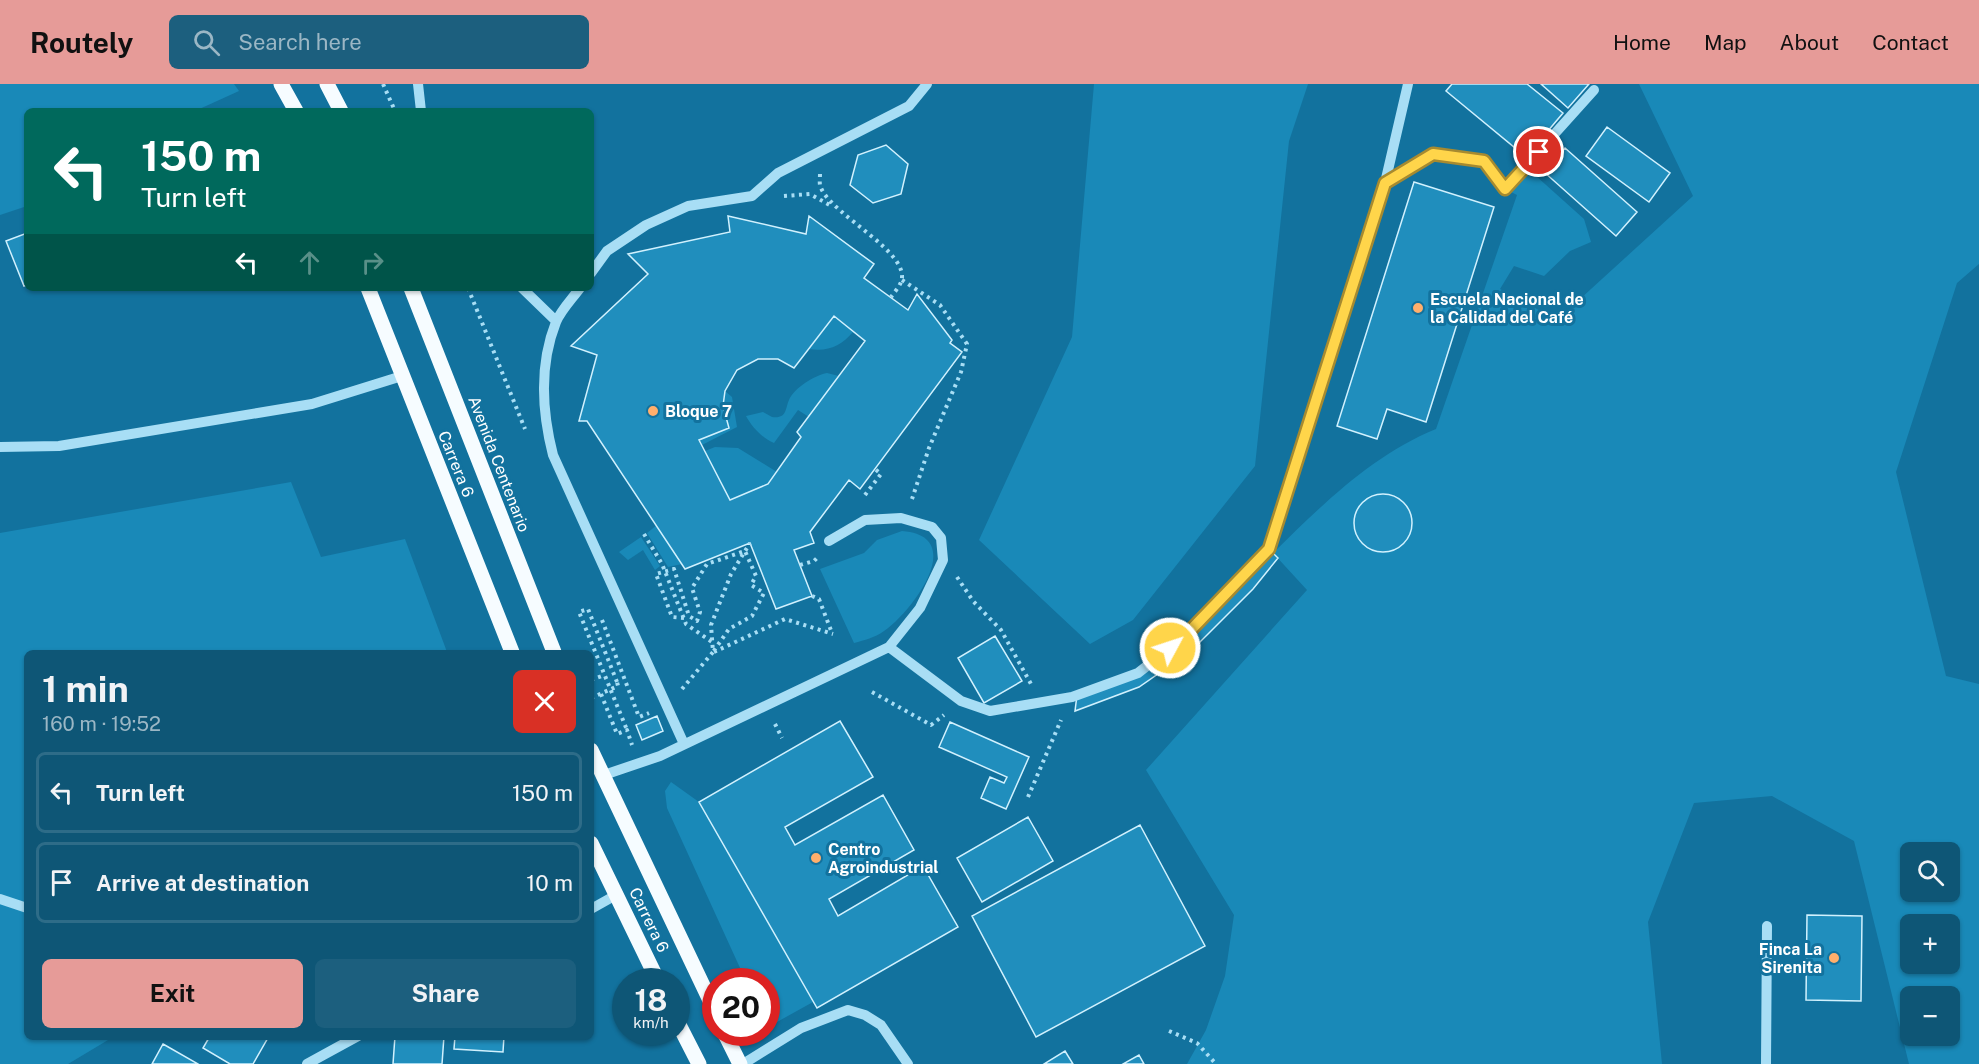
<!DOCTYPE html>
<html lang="en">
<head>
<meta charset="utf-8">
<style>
	:root { --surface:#0e5676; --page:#1c5f7e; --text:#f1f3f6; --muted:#9bb7c5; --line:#2e6c88; --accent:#e69b98 }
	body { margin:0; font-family:"Public Sans",sans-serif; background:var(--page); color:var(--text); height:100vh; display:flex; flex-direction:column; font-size:22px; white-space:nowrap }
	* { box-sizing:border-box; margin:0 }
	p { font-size:20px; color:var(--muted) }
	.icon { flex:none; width:33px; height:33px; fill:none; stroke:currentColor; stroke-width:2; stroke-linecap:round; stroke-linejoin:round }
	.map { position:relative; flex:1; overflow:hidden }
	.panel { position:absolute; left:24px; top:566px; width:570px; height:390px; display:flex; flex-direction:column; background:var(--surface); border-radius:9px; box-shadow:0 2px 4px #0004 }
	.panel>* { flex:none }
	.guide { position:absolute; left:24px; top:24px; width:570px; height:183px; border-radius:9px; box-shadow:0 2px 4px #0004; background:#00695c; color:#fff; overflow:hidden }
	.tools { position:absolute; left:1900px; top:758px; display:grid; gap:12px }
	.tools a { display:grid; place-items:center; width:60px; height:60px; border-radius:9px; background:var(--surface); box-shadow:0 2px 4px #0004; font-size:30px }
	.speed { position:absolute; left:612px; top:884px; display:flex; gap:12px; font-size:30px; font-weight:700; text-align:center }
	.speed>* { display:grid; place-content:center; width:78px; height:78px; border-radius:50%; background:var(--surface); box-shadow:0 2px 4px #0004; line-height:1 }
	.speed small { font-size:15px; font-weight:400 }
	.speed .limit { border:9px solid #d22; background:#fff; color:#111 }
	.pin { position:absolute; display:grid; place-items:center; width:51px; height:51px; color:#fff; margin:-26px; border:3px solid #fff; border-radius:50%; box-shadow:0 2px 6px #0007 }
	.me { position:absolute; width:66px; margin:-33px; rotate:50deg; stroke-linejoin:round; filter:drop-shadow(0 0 4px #0008) }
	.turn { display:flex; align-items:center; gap:21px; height:126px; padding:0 18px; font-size:27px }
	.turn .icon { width:78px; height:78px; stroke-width:2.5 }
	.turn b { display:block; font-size:42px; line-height:51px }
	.lanes { display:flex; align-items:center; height:57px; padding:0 18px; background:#0003; justify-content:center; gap:30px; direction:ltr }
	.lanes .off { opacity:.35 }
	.round { display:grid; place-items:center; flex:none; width:63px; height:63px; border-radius:9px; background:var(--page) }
	.summary { display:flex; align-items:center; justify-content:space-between; height:102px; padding:0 18px }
	h1 { font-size:36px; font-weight:700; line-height:45px }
	.action { display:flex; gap:12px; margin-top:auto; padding:12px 18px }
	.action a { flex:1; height:69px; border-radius:9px; background:var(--accent); color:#111; font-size:24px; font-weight:700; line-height:69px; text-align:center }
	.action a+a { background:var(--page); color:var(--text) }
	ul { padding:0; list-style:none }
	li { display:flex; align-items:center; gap:18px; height:81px; margin:0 12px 9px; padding:0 6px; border:3px solid var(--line); border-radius:9px }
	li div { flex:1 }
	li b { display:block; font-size:22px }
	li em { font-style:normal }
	header { display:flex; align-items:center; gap:36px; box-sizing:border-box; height:84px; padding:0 30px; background:var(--accent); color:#111 }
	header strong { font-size:28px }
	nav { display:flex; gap:33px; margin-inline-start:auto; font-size:21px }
	.search { width:420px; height:54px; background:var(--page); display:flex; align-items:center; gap:15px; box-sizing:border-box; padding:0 21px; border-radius:9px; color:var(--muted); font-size:22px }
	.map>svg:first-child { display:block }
	.green { fill:#1989b8; fill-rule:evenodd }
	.building { fill:#208ebd; stroke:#d1f1fe; stroke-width:1.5; fill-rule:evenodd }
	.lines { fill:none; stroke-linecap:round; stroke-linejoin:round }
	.path { stroke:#a8def5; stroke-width:4; stroke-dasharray:3 4.5; stroke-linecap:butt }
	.minor { stroke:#a8def5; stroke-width:10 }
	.major { stroke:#f6fcff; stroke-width:15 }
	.path-bridge { stroke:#a8def5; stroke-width:4; stroke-dasharray:3 4.5; stroke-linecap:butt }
	.route-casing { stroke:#a68a30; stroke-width:15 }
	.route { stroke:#ffd54a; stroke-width:10 }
	.poi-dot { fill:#ffaf6c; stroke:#12729e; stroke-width:2 }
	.labels { text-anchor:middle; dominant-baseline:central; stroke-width:6; stroke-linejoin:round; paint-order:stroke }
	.poi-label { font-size:16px; font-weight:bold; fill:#fff; stroke:#12729e; text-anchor:start }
	.street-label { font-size:16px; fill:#fff; stroke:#12729e }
</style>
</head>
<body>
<header>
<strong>Routely</strong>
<div class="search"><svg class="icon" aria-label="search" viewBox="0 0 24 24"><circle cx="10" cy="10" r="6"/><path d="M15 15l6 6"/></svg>Search here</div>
<nav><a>Home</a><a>Map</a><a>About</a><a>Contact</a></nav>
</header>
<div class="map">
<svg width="1979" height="980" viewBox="0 0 1979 980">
	<rect width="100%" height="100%" fill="#12729e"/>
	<!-- green -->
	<path class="green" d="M0 0H234L239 7 195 27H27V122L0 131Z
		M1094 0H1308L1289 57 1255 382 1133 536 1090 560 979 456 1072 253Z
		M1639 0H1979V180L1957 199 1896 388 1946 592 1979 600V980H1909L1854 757 1772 712 1694 719 1648 838 1662 980H1187L1206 946 1225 892 1234 831 1146 686 1307 506 1273 469C1322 421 1372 371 1436 345L1517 111 1505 105 1526 83 1584 135 1591 158 1570 167 1544 192 1514 182 1500 205 1557 236 1693 112ZM1911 768H1950V807H1911ZM1911 840H1950V879H1911ZM1911 912H1950V951H1911Z
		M834 232 853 248C841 262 828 268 809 265Z
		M827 289 839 292 809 333 798 326 774 359C762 354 752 343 746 332L763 328 772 333C787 335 785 325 789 316 794 304 815 291 827 289Z
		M725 307 732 313 737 343 702 361 699 356 723 322Z
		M715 363 738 364 777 388 768 400 730 416 705 367Z
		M291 398 321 473 405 455 447 568H27V952L113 953 68 980H0V449Z
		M657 441 682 480 668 483 647 449Z
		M902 447C969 452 912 528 884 547 874 554 865 556 854 559L820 485 864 469 877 456Z
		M641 453 660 482 655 486 643 466 628 476 619 468Z
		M671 698 699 718 813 918 768 943 766 897H746L667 724 665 707Z"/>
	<!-- building -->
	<path class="building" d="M1452 0H1527L1563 29 1526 73 1446 7Z
		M1541 0H1589L1568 24Z
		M1607 43 1670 89 1649 118 1586 72Z
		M886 61 908 80 901 110 873 119 850 101 858 71Z
		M1565 64 1637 128 1616 152 1544 88Z
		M1414 98 1494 123 1426 338 1387 325 1377 355 1337 342Z
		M728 132 806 150 809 132 874 180 864 194 908 226 917 210 952 256 950 259 962 268 860 405 849 396 810 448 814 459 794 466 812 512 776 525 750 459 685 485 587 337H579L597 271 571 262 648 190 628 170 730 148ZM834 232 865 257 797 348 801 353 768 400 730 416 699 356 729 344 723 322 725 307 737 286 758 275H778L794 284Z
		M27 149V201L24 202 6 157Z
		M1354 439a29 29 0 1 1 58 0a29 29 0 1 1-58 0Z
		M1269 465 1278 474 1253 505 1191 567 1139 603 1075 627 1077 611 1138 589 1245 492Z
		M995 552 1022 597 984 619 958 574Z
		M657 632 663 647 642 656 636 641Z
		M840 637 873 693 785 743 795 761 883 711 914 766 829 815 838 832 923 782 958 843 817 924 699 718Z
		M950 638 1029 673 1006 725 981 714 990 693 1004 699 1007 693 939 663Z
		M1028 733 1053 777 982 818 957 774Z
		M1140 741 1205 862 1036 953 972 832Z
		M1807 831 1862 832 1861 917 1806 916Z
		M210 952H269L253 980H230L203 964Z
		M395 952H444L442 980H393Z
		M455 952H504L503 968 454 965Z
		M163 960 198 980H152Z
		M1065 967 1073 980H1044Z
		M1139 971 1144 980H1123Z"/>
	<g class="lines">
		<!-- path -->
		<path class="path" d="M383 0 395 27
			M820 90C820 95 819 101 821 104 833 132 912 169 901 198 899 203 894 209 891 213
			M784 112 810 110 833 123
			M902 196 940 221 967 260 961 288 929 364 912 415
			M468 204 525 345
			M865 411 881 390 875 385
			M644 450 662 480 686 540 712 558
			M800 481 814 477 818 473
			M957 493 973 517 1001 546 1031 600
			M812 512 819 515 832 549
			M684 534 672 533 656 490 674 485 689 532 697 537 700 528 692 504 707 480 745 467 756 492 751 501 764 509 752 532 729 545 713 568
			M602 536 639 633 649 629
			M714 568 785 535 833 550
			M591 596 605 591
			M617 598 588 525 579 528 627 646
			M682 605 713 568 711 541 731 490 750 459
			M872 608 931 641 944 631
			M601 610 617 650 627 646 632 661
			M775 640 782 654
			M1028 713 1061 636
			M1169 947 1197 959 1216 980"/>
		<!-- minor -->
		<path class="minor" d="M418 0 421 27
			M1385 99 1433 70 1484 77 1505 105 1594 6
			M591 189 607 167 646 141 688 122 752 112 778 89 909 22 927 0
			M522 204 556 237
			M580 204C572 215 561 226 556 238 539 281 542 328 553 371L684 660
			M0 363 59 362 312 320 402 292
			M889 563 961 617 990 627 1072 613 1138 589 1185 552 1269 465 1385 99 1408 0
			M601 692 660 672 889 563 920 524 943 476 941 454 932 443 901 434 865 436 829 457
			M0 815 27 824
			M591 825 616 811
			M307 980 358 952
			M743 980 801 944 848 926 865 931 881 941 908 980
			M1766 980 1767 842"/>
		<!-- major -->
		<path class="major" d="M281 0 296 27
			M327 0 341 27
			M368 204 512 568
			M411 204 554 568
			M591 666 716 929
			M591 759 658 897
			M676 935 699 980
			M724 948 740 980"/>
		<!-- path-bridge -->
		<path class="path-bridge" d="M591 614 618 602 617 598"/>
	</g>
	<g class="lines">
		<defs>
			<path id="route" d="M1170 564 1185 552 1269 465 1385 99 1433 70 1484 77 1505 105 1539 68"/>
		</defs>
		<!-- route casing -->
		<use href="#route" class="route-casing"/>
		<!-- route -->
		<use href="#route" class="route"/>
	</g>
	<!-- markers -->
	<g class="poi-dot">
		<circle cx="1418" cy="224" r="6"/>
		<circle cx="653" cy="327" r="6"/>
		<circle cx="816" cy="774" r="6"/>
		<circle cx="1834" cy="874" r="6"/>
	</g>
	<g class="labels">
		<!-- poi labels -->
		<g class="poi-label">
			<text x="1430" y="215">Escuela Nacional de<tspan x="1430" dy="18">la Calidad del Café</tspan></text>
			<text x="665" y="327">Bloque 7</text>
			<text x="828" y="765">Centro<tspan x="828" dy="18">Agroindustrial</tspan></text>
			<text x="1822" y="865" text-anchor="end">Finca La<tspan x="1822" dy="18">Sirenita</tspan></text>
		</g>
		<!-- street labels -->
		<g class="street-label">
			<text transform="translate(456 380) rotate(68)">Carrera 6</text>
			<text transform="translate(499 380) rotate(69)">Avenida Centenario</text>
			<text transform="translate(649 836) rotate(64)">Carrera 6</text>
		</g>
	</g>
</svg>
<div class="tools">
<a><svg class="icon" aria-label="search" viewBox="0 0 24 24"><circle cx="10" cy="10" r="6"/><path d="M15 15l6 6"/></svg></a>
<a>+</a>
<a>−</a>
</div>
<div class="speed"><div>18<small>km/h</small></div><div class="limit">20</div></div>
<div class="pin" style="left:1539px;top:68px;background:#d93025"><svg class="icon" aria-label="arrive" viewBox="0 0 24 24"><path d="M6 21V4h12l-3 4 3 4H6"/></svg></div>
<svg class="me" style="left:1170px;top:564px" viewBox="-20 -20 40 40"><circle r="17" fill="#ffd54a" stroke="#fff" stroke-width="3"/><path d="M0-11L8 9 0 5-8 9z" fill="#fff"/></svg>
<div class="guide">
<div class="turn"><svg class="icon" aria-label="left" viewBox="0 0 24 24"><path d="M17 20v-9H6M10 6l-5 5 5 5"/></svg><div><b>150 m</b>Turn left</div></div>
<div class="lanes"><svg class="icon" aria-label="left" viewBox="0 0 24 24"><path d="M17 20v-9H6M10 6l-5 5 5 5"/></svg><svg class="icon off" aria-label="ahead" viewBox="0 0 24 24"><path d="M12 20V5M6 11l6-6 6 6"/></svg><svg class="icon off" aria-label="right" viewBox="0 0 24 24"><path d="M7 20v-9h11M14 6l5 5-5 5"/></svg></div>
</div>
<section class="panel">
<div class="summary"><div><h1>1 min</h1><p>160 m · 19:52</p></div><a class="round" style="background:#d93025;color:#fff"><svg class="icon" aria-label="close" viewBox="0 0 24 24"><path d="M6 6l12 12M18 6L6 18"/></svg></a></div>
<ul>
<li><svg class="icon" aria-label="left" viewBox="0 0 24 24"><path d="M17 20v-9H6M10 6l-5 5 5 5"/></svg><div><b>Turn left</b></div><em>150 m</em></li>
<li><svg class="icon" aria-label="arrive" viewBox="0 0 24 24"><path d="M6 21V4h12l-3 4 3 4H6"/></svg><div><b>Arrive at destination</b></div><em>10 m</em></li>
</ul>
<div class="action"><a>Exit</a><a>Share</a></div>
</section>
</div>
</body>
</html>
